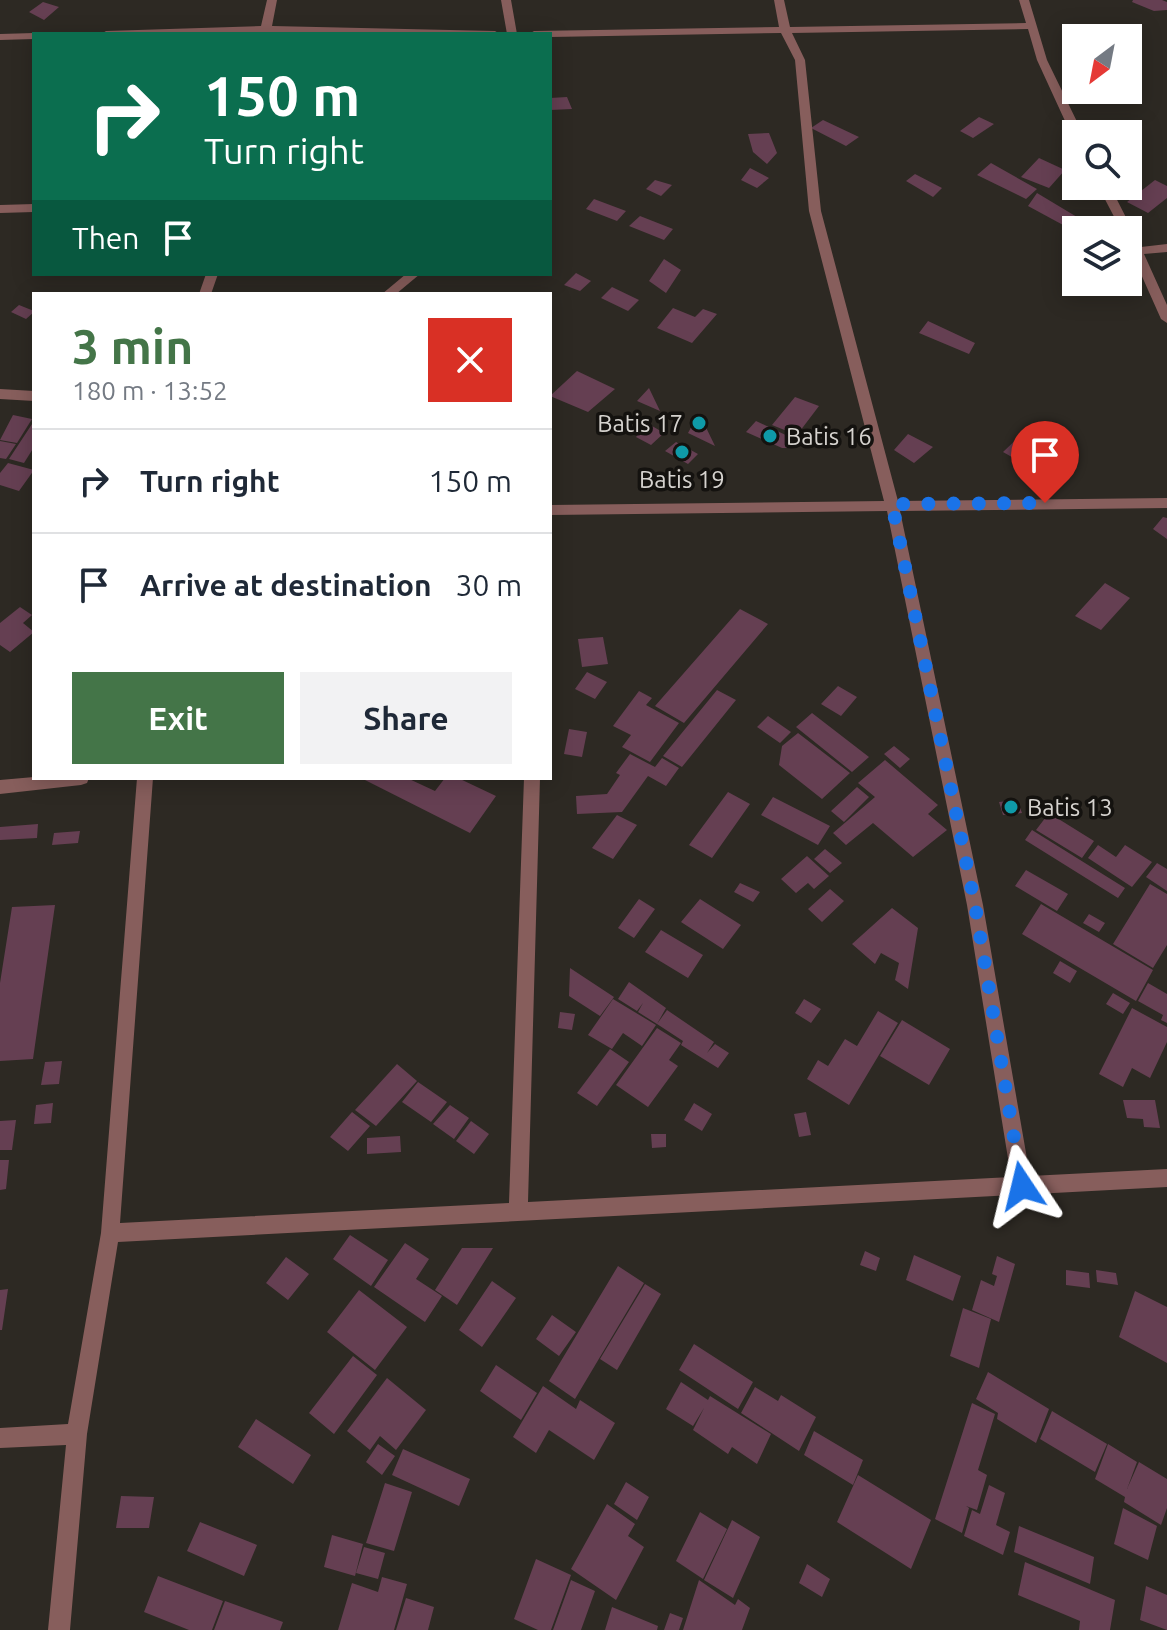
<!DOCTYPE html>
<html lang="en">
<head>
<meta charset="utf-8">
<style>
	:root { --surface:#fff; --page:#f2f2f3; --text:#1f2937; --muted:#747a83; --line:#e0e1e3; --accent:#447548 }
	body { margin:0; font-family:Ubuntu,sans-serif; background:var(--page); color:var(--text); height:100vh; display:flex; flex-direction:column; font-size:30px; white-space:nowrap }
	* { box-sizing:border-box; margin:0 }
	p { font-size:26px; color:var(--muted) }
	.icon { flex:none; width:44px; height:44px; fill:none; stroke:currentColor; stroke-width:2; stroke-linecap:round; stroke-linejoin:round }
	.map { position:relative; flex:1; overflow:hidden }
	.panel { position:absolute; left:32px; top:292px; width:520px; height:488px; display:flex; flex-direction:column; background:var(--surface); border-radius:0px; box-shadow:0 4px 20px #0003 }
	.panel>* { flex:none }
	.banner { position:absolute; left:32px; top:32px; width:520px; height:244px; border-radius:0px; box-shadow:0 4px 20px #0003; background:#0b6e4f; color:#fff; overflow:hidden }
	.needle { width:52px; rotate:212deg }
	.tools { position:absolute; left:1062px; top:24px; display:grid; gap:16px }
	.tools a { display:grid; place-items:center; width:80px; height:80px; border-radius:0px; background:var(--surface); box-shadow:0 4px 20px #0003; font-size:40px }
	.pin { position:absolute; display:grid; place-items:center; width:68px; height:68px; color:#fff; margin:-82px -34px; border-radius:50% 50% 50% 0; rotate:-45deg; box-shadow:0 0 8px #0007 }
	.pin .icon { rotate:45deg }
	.me { position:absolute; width:88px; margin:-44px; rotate:350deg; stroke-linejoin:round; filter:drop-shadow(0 0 6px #0008) }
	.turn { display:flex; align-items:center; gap:28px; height:168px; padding:0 40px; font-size:36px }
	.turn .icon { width:104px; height:104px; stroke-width:2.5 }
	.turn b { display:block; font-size:56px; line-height:68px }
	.then { display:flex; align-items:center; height:76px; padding:0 40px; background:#0003; gap:16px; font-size:30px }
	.round { display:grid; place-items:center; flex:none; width:84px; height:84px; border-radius:0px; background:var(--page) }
	.overview { display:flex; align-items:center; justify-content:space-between; height:136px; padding:0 40px }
	h1 { font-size:48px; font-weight:700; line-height:60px; color:var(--accent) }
	.primary-button { display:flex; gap:16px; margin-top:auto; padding:16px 40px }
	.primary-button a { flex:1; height:92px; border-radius:0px; background:var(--accent); color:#fff; font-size:32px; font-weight:700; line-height:92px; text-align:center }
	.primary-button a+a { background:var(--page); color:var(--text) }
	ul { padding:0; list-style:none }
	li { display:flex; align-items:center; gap:24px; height:104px; padding:0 40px; border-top:2px solid var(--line) }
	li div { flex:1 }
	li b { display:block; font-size:30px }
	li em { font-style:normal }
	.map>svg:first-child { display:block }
	.building { fill:#653f52 }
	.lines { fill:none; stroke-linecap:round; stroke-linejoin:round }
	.minor { fill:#875e5c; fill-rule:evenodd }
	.route { stroke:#1a73e8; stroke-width:14; stroke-dasharray:0 25.2 }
	.culture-dot { fill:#0f9aa8; stroke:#14120f; stroke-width:3 }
	.labels { text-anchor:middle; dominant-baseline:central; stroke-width:7; stroke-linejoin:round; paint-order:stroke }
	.poi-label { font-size:24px; fill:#d5d2ce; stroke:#14120f; text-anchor:start }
</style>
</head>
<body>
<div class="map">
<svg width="1167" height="1630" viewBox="0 0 1167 1630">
	<rect width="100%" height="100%" fill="#2d2923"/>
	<!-- building -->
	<path class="building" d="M1133 0H1162L1167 2V10L1154 11 1132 2Z
		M43 2 59 7 44 20 29 12Z
		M567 97 572 109 550 110V98Z
		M979 117 994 124 973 138 960 131Z
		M823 120 859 137 846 146 811 128Z
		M769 133 777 153 767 164 753 152 748 134Z
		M1039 158 1065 170 1049 188 1021 177Z
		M991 163 1037 189 1026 199 977 175Z
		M750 168 769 178 757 188 741 180Z
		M915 174 942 188 933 197 906 181Z
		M655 180 672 185 661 196 646 189Z
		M1155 180 1167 186V198L1148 213 1127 202Z
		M1037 193 1087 223 1082 230 1076 232 1028 206Z
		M594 199 626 211 617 221 586 209Z
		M640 216 673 229 664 240 629 226Z
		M664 259 681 270 666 293 649 281Z
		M576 273 591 281 580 291 564 285Z
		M612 287 639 300 628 311 601 298Z
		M19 305 34 311V312L26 319 11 312Z
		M673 308 695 317 703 309 717 314 692 343 657 328Z
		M928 321 975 343 969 354 919 333Z
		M577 371 615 389 588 412 550 396Z
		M649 388 660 411 637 401Z
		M795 397 819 406 797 435 772 425Z
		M699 413 715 446 688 433Z
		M13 415 32 419 17 443 0 440Z
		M34 421V447L24 463 9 459Z
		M756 421 794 439 787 448H782L746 432Z
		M647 423 664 433 651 445 636 437Z
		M1023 433 1038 472 1003 452Z
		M908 434 933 447 914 463 894 450Z
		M0 441 16 444 6 459 0 458Z
		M676 442 698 454 688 464 665 451Z
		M8 463 34 470 19 491 0 485V473Z
		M1163 517 1167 518V539L1153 529Z
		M1105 583 1130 598 1101 630 1075 616Z
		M20 607 32 615 23 623 34 632 10 652 0 645V623Z
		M740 609 768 624 684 723 655 706Z
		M603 637 608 664 582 667 578 639Z
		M587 672 607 682 595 699 575 689Z
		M838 686 857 697 841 716 821 704Z
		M717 690 736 700 682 767 663 756Z
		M639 691 652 698 646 705 679 723 650 762 622 747 631 735 613 726Z
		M812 713 869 757 852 772 796 727Z
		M768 716 791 732 780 743 757 727Z
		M569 729 587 732 582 757 564 754Z
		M798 733 850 773 822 799 779 765 782 746Z
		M894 746 910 759 900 768 884 754Z
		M630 754 655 767 662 758 679 768 666 786 648 776 622 812 577 814 576 796 607 794 620 775 616 773Z
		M885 760 938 805 928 814 947 830 913 857 873 823 846 845 833 833 875 797 858 783Z
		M361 778H407L435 791 445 778H458L496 796 470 833Z
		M857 787 869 797 844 822 831 811Z
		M728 792 750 804 712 858 689 845Z
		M773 797 830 826 818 845 761 815Z
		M1017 800 1022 813 1003 815 999 802Z
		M1049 813 1094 841 1082 858 1036 830Z
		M617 815 637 825 613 859 592 848Z
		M38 824 37 838 0 840V827Z
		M1032 830 1125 888 1118 898 1025 840Z
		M80 831 78 843 52 845 54 833Z
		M1098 845 1116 857 1125 845 1152 862 1132 887 1088 858Z
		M825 849 842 863 830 873 814 859Z
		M807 856 829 876 814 889 808 883 796 893 781 879Z
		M1157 863 1167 869V891L1146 877Z
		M1026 870 1068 894 1057 911 1015 886Z
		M740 883 760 892 753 902 734 892Z
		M1150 884 1167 894V945L1153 968 1113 944Z
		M830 889 844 901 822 922 808 909Z
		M639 899 655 909 634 938 618 928Z
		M700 899 741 925 723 949 681 922Z
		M1041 904 1153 970 1136 1001 1022 934Z
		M55 905 33 1059 0 1061V983L12 907Z
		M892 908 918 928 908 989 895 980 899 963 881 953 875 964 852 944Z
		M1089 914 1105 923 1099 932 1083 923Z
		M661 930 703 955 688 978 645 952Z
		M1060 961 1077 971 1070 983 1053 973Z
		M570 968 614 997 600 1016 569 996Z
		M629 982 666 1008 657 1024 638 1012 643 1003 637 1011 618 999Z
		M1148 983 1167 994V1023L1161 1020 1163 1015 1138 1001Z
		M1113 993 1130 1003 1123 1014 1106 1004Z
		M613 999 656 1025 642 1046 623 1033 612 1049 588 1035Z
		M804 999 821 1009 811 1023 795 1013Z
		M1132 1008 1167 1027V1042L1150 1078 1132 1068 1123 1087 1099 1074Z
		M667 1010 714 1042 707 1053 715 1044 729 1053 718 1068 681 1045 683 1041 657 1024Z
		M878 1011 898 1023 849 1105 807 1079 818 1060 828 1066 845 1039 857 1046Z
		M560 1012 575 1014 572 1030 558 1028Z
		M902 1020 950 1049 929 1085 880 1056Z
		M657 1028 681 1043 669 1060 678 1066 648 1107 616 1085Z
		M610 1049 629 1062 597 1106 577 1093Z
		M62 1061 59 1084 41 1085 45 1062Z
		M397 1064 417 1081 376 1126 355 1110Z
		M418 1082 447 1102 431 1122 402 1102Z
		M1123 1100H1155L1160 1128 1144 1127 1143 1119 1127 1118Z
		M53 1103 51 1123 34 1124 36 1105Z
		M694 1103 712 1114 702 1131 684 1120Z
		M450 1105 469 1118 454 1139 433 1124Z
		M352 1112 370 1126 348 1151 330 1137Z
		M806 1112 811 1135 799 1137 794 1114Z
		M16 1120 12 1150H0V1121Z
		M471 1121 489 1134 474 1154 456 1141Z
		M651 1134H666V1147L652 1148Z
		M400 1136 401 1152 367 1154V1138Z
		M0 1160H9L6 1189 0 1190Z
		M350 1235 388 1260 371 1286 333 1259Z
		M405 1243 429 1259 416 1279 442 1296 425 1322 374 1287Z
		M462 1248H493L457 1305 435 1290Z
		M865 1251 880 1258 876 1271 860 1265Z
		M914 1255 961 1276 953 1301 906 1280Z
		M997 1256 1015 1264 999 1322 972 1310 981 1280 994 1286 997 1276 992 1274Z
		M286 1257 309 1274 288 1300 266 1283Z
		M618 1266 644 1283 575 1399 549 1381Z
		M1066 1270 1089 1273 1090 1288 1066 1285Z
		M1096 1270 1116 1273 1118 1285 1097 1282Z
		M492 1281 516 1298 482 1347 459 1330Z
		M645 1284 661 1294 617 1370 600 1359Z
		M8 1289 2 1330H0V1290Z
		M359 1290 407 1327 375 1370 327 1332Z
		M1135 1291 1167 1307V1363L1119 1337Z
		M963 1308 991 1319 979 1368 950 1356Z
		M552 1315 576 1332 559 1356 536 1339Z
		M694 1344 753 1382 738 1409 679 1370Z
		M353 1356 377 1375 334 1434 309 1413Z
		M496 1365 537 1393 521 1420 480 1391Z
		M988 1372 1049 1409 1036 1443 997 1419 998 1413 976 1399Z
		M387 1378 426 1410 396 1450 380 1436 370 1450 347 1431Z
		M681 1382 708 1400 710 1396 771 1434 757 1464 732 1447 728 1454 693 1430 704 1408 693 1426 666 1409Z
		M543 1386 576 1409 580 1400 615 1423 594 1460 549 1430 536 1453 513 1437Z
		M755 1387 778 1401 781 1395 816 1417 799 1451 741 1413Z
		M972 1403 995 1414 978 1470 987 1475 977 1510 966 1506 969 1508 962 1533 935 1519Z
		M1052 1411 1107 1444 1095 1472 1040 1439Z
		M256 1419 311 1455 293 1484 238 1447Z
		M814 1431 863 1460 853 1485 804 1455Z
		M378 1444 395 1456 382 1475 366 1462Z
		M1108 1444 1137 1462 1127 1489 1139 1462 1167 1479V1508L1161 1525 1124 1502 1125 1497 1095 1479Z
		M403 1449 470 1479 459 1506 392 1475Z
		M858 1475 931 1520 911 1569 837 1522Z
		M626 1482 649 1497 637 1520 614 1504Z
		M385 1483 412 1492 394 1551 366 1543Z
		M989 1485 1005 1493 996 1525 1010 1532 1003 1555 964 1536 972 1510 980 1514Z
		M121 1496 154 1497 149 1528H116Z
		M607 1504 635 1524 628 1536 644 1547 616 1600 571 1569Z
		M1123 1508 1157 1526 1148 1560 1114 1544Z
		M700 1512 727 1529 703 1579 676 1561Z
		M732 1520 760 1537 733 1598 704 1580Z
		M200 1522 257 1545 244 1576 187 1551Z
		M1019 1526 1094 1557 1090 1584 1014 1552Z
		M332 1535 363 1544 355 1576 324 1567Z
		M364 1547 385 1553 378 1579 356 1573Z
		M536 1559 571 1575 551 1630H538L514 1619Z
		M1025 1562 1115 1600 1110 1630H1079L1080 1621 1018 1595Z
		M807 1564 830 1579 822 1597 799 1583Z
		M158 1576 223 1601 212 1630H189L144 1612Z
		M382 1577 407 1584 394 1630H338L352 1583 378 1592Z
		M571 1580 595 1591 581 1630H553Z
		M699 1580 735 1605 738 1599 750 1608 742 1630H683Z
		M1146 1586 1167 1595V1630L1140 1620Z
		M406 1598 434 1607 428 1630H396Z
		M225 1601 283 1622 280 1630H214Z
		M612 1607 658 1626 657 1630H605Z
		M670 1613 683 1618 679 1630H664Z"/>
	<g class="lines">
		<!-- minor -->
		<path class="minor" d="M267 0H277L272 26 495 31 500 34H101L106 31 261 26Z
			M501 0H511L517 34H507Z
			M774 0H784L790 27 1026 23 1019 0H1029L1047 60 1083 134H1076V137L1071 134 1037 60 1028 29 792 33 805 60 821 211 898 501 1167 498V508L900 511 983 905 1030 1176 1167 1169V1187L118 1242 87 1434 70 1630H48L66 1445 0 1448V1428L68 1424 101 1233 137 778H153L120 1223 509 1203 524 778H540L528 1202 1011 1177 967 905 887 511 550 515V505L884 501 809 211 795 60 781 33 550 37V34H529L534 31 779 27Z
			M0 34 34 33 38 34H34V39L0 40Z
			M1098 186H1110L1141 247 1167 244V252L1144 254 1167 305V323L1161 319 1128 245V230H1121Z
			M34 204V212L0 213V205Z
			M206 274H218L211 294H199Z
			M406 274H420L396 294H382Z
			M0 389 34 391V401L0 399Z
			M34 777V778H89L87 783 81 785 0 794V780Z"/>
	</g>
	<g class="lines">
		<!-- route -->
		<path class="route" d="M1022 1186 975 905 892 504 1045 503"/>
	</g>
	<!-- markers -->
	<g class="culture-dot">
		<circle cx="699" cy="423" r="8"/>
		<circle cx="770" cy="436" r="8"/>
		<circle cx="682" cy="452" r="8"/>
		<circle cx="1011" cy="807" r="8"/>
	</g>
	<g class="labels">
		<!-- poi labels -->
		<g class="poi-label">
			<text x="683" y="423" text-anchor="end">Batis 17</text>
			<text x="786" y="436">Batis 16</text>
			<text x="682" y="479" text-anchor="middle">Batis 19</text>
			<text x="1027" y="807">Batis 13</text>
		</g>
	</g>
</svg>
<div class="tools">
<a><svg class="needle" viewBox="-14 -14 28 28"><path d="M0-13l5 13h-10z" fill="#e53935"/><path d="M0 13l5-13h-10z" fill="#747a83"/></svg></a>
<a><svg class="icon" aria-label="search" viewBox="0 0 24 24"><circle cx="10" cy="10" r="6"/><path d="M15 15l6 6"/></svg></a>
<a><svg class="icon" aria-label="layers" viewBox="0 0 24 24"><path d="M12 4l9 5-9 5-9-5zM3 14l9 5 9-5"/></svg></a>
</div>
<div class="pin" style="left:1045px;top:503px;background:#d93025"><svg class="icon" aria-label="arrive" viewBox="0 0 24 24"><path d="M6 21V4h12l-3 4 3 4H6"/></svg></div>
<svg class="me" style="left:1022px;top:1186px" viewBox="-20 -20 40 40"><path d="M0-17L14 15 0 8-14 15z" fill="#1a73e8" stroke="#fff" stroke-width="4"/></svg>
<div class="banner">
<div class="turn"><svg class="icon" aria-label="right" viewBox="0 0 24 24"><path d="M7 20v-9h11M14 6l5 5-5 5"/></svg><div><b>150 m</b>Turn right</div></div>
<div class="then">Then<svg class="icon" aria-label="arrive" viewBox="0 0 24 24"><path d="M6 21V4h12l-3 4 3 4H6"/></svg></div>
</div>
<section class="panel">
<div class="overview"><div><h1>3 min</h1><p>180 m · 13:52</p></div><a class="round" style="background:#d93025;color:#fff"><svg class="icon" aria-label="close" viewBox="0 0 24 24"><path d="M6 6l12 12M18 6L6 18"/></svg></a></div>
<ul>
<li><svg class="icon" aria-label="right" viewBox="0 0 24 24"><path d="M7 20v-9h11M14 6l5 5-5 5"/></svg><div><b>Turn right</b></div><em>150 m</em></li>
<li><svg class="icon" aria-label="arrive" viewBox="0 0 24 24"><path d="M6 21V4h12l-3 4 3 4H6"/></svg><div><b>Arrive at destination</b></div><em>30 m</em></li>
</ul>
<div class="primary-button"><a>Exit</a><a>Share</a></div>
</section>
</div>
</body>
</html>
